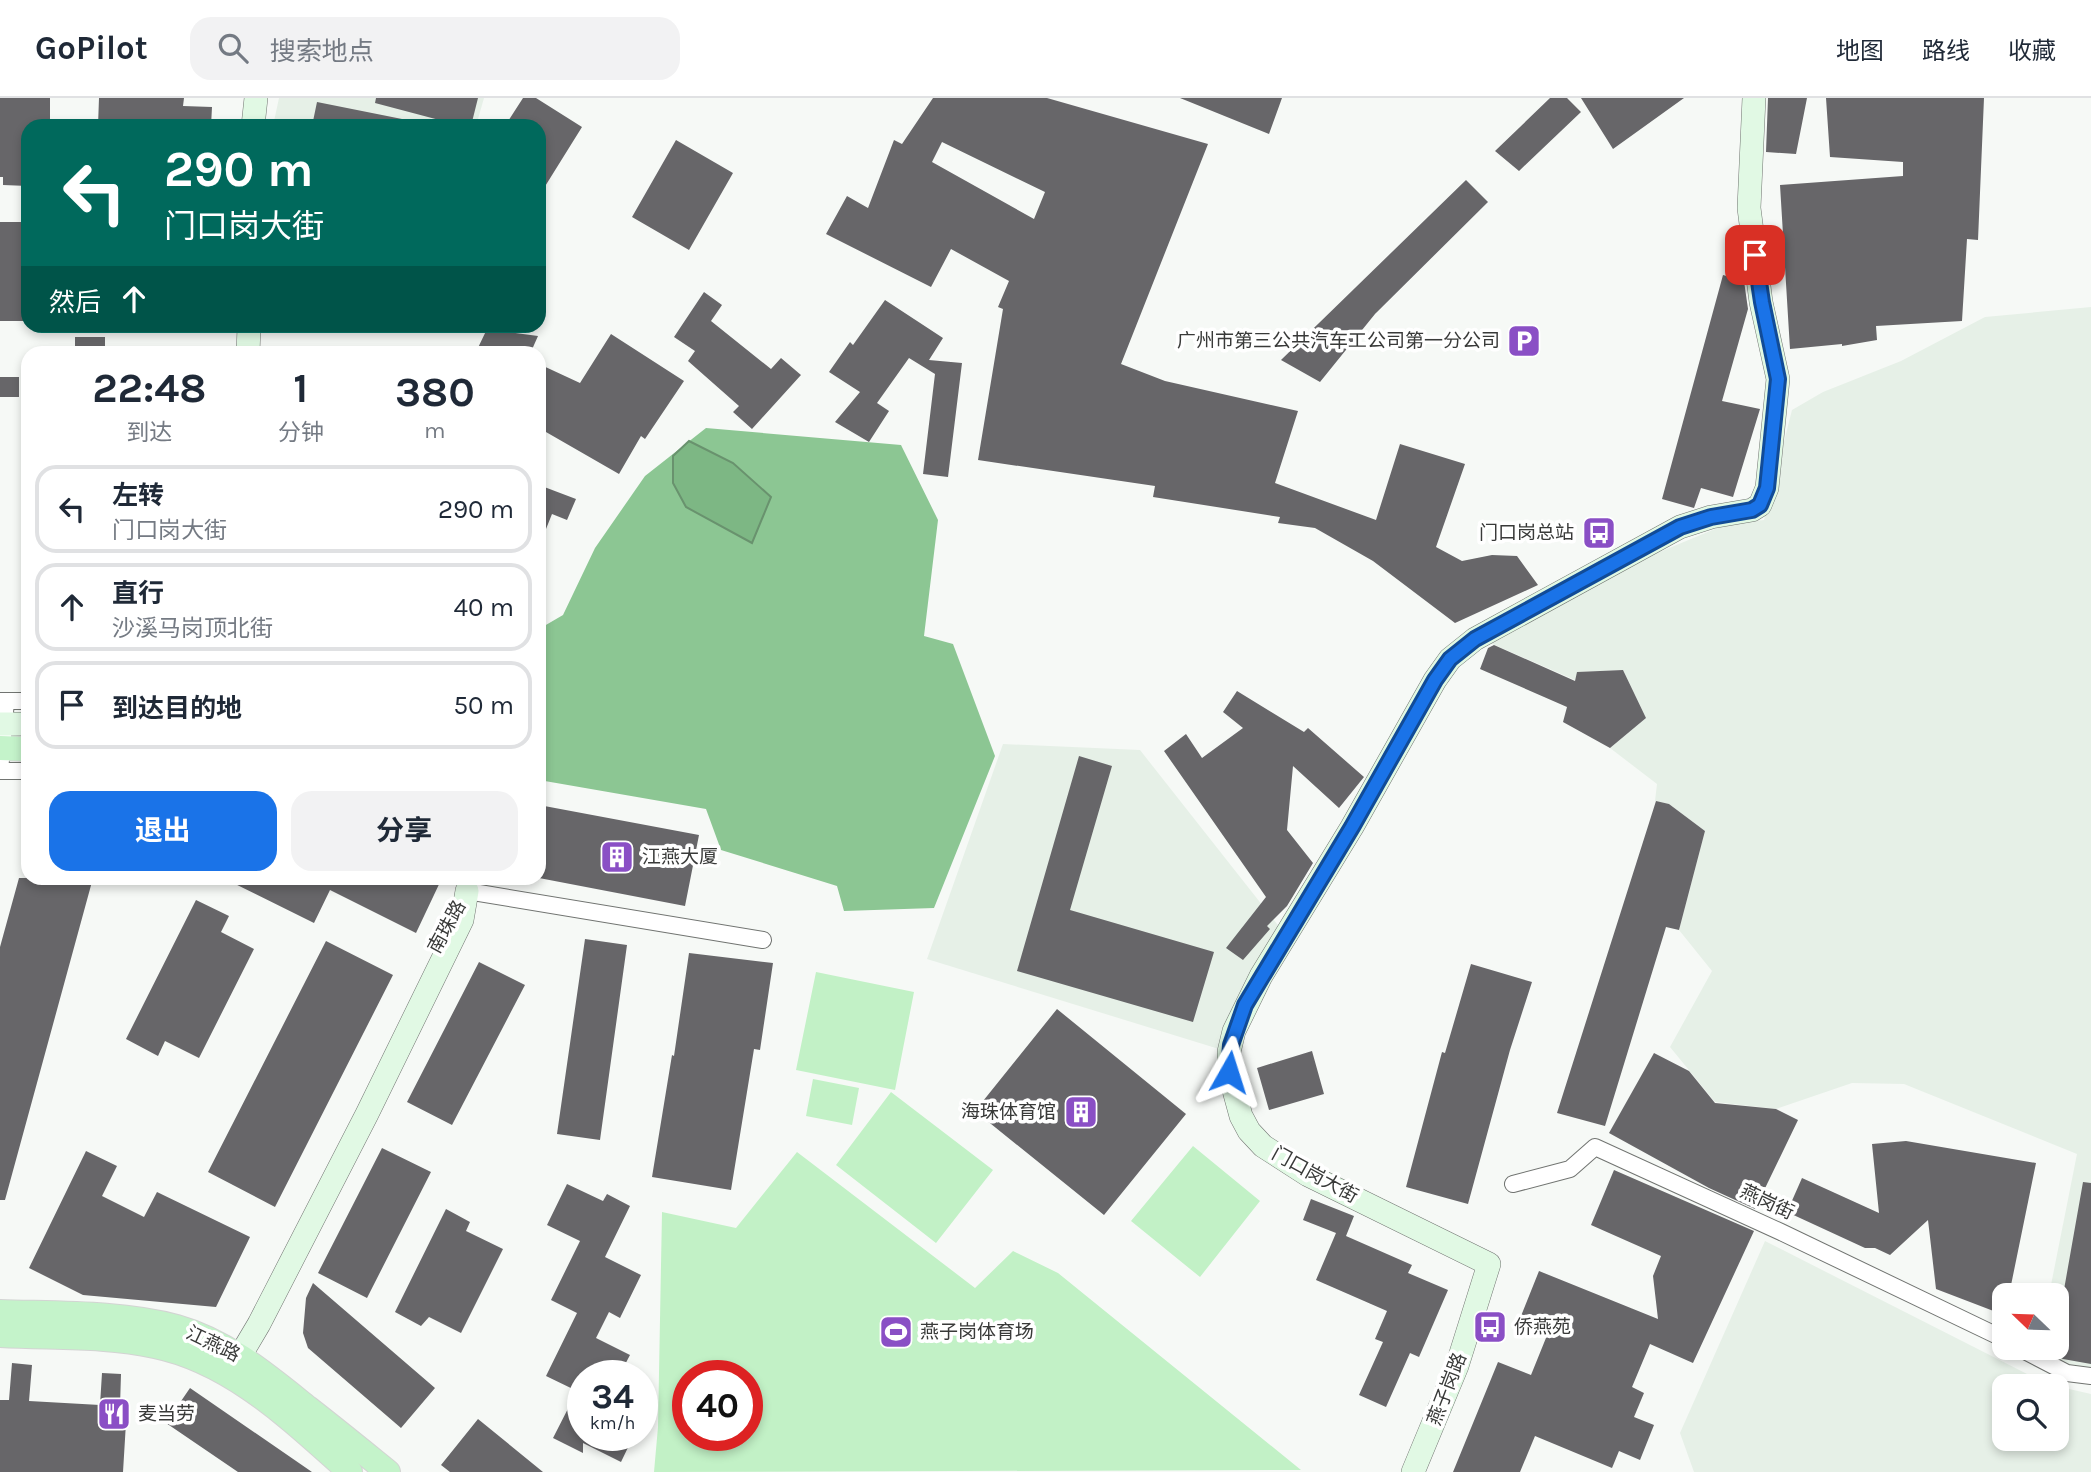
<!DOCTYPE html>
<html lang="zh">
<head>
<meta charset="utf-8">
<style>
	:root { --surface:#fff; --page:#f2f2f3; --text:#1f2937; --muted:#747a83; --line:#e0e1e3; --accent:#1a73e8 }
	body { margin:0; font-family:Karla,"Noto Sans SC",sans-serif; background:var(--page); color:var(--text); height:100vh; display:flex; flex-direction:column; font-size:26px; white-space:nowrap }
	* { box-sizing:border-box; margin:0 }
	p { font-size:23px; color:var(--muted) }
	.icon { flex:none; width:38px; height:38px; fill:none; stroke:currentColor; stroke-width:2; stroke-linecap:round; stroke-linejoin:round }
	.map { position:relative; flex:1; overflow:hidden }
	.panel { position:absolute; left:21px; top:248px; width:525px; height:539px; display:flex; flex-direction:column; background:var(--surface); border-radius:21px; box-shadow:0 4px 10px #0003 }
	.panel>* { flex:none }
	.top-card { position:absolute; left:21px; top:21px; width:525px; height:214px; border-radius:21px; box-shadow:0 4px 10px #0003; background:#00695c; color:#fff; overflow:hidden }
	.needle { width:46px; rotate:293deg }
	.fabs { position:absolute; left:1992px; top:1185px; display:grid; gap:14px }
	.fabs a { display:grid; place-items:center; width:77px; height:77px; border-radius:14px; background:var(--surface); box-shadow:0 4px 10px #0003; font-size:35px }
	.speed { position:absolute; left:567px; top:1262px; display:flex; gap:14px; font-size:35px; font-weight:700; text-align:center }
	.speed>* { display:grid; place-content:center; width:91px; height:91px; border-radius:50%; background:var(--surface); box-shadow:0 4px 10px #0003; line-height:1 }
	.speed small { font-size:18px; font-weight:400 }
	.speed .limit { border:10px solid #d22; background:#fff; color:#111 }
	.pin { position:absolute; display:grid; place-items:center; width:60px; height:60px; color:#fff; margin:-30px; border-radius:14px; box-shadow:0 4px 10px #0006 }
	.me { position:absolute; width:77px; margin:-38px; rotate:6deg; stroke-linejoin:round; filter:drop-shadow(0 0 5px #0008) }
	.turn { display:flex; align-items:center; gap:24px; height:147px; padding:0 28px; font-size:32px }
	.turn .icon { width:91px; height:91px; stroke-width:2.5 }
	.turn b { display:block; font-size:49px; line-height:60px }
	.then { display:flex; align-items:center; height:66px; padding:0 28px; background:#0003; gap:14px; font-size:26px }
	.eta { display:flex; justify-content:space-evenly; align-items:center; height:119px; text-align:center }
	.eta b { font-size:42px; font-weight:700; line-height:49px }
	.primary-button { display:flex; gap:14px; margin-top:auto; padding:14px 28px }
	.primary-button a { flex:1; height:80px; border-radius:21px; background:var(--accent); color:#fff; font-size:28px; font-weight:700; line-height:80px; text-align:center }
	.primary-button a+a { background:var(--page); color:var(--text) }
	ul { padding:0; list-style:none }
	li { display:flex; align-items:center; gap:21px; height:88px; margin:0 14px 10px; padding:0 14px; border:4px solid var(--line); border-radius:21px }
	li div { flex:1 }
	li b { display:block; font-size:26px }
	li em { font-style:normal }
	header { display:flex; align-items:center; gap:42px; box-sizing:border-box; height:98px; padding:0 35px; background:var(--surface); border-bottom:2px solid var(--line) }
	header strong { font-size:33px }
	nav { display:flex; gap:38px; margin-inline-start:auto; font-size:24px }
	.search { width:490px; height:63px; background:var(--page); display:flex; align-items:center; gap:18px; box-sizing:border-box; padding:0 24px; border-radius:21px; color:var(--muted); font-size:26px }
	.map>svg:first-child { display:block }
	.built { fill:#e6f0e7 }
	.green { fill:#c2f1c6; fill-rule:evenodd }
	.forest { fill:#8cc693 }
	.water { fill:#7db784; stroke:#69926e; stroke-width:2 }
	.building { fill:#676669; fill-rule:evenodd }
	.lines { fill:none; stroke-linecap:round; stroke-linejoin:round }
	.street-casing { stroke:#717471; stroke-width:18 }
	.secondary-casing { stroke:#717471; stroke-width:24 }
	.primary-casing { stroke:#d3d4d3; stroke-width:26 }
	.street { stroke:#fff; stroke-width:16 }
	.secondary { stroke:#e1f9e4; stroke-width:23 }
	.primary { stroke:#c4f3ca; stroke-width:24 }
	.route-casing { stroke:#114b97; stroke-width:18 }
	.route { stroke:#1a73e8; stroke-width:12 }
	.labels { text-anchor:middle; dominant-baseline:central; stroke-width:7; stroke-linejoin:round; paint-order:stroke }
	.poi-label { font-size:19px; fill:#393a39; stroke:#fff; text-anchor:start }
	.street-label { font-size:19px; fill:#393a39; stroke:#fff }
</style>
</head>
<body>
<header>
<strong>GoPilot</strong>
<div class="search"><svg class="icon" aria-label="search" viewBox="0 0 24 24"><circle cx="10" cy="10" r="6"/><path d="M15 15l6 6"/></svg>搜索地点</div>
<nav><a>地图</a><a>路线</a><a>收藏</a></nav>
</header>
<div class="map">
<svg width="2091" height="1374" viewBox="0 0 2091 1374">
	<rect width="100%" height="100%" fill="#f6f9f6"/>
	<!-- built -->
	<path class="built" d="M279 0H484L476 28H273Z
		M2091 209V1278L2037 1259 2039 1250H2056V1197H2049L2077 1056 1904 986 1852 985 1776 1011 1715 1004 1670 949 1712 873 1679 832 1705 733 1669 706 1655 703 1657 686 1610 650 1646 620 1623 572 1578 574 1575 582 1490 545 1626 468 1727 426 1764 422 1792 312 1823 294 1901 263 1985 219Z
		M1003 646 1140 652 1281 831 1219 951 927 861Z
		M1765 1143 2045 1285 2054 1288H2004V1340H2056V1288L2091 1296V1374H1694L1680 1335Z"/>
	<!-- green -->
	<path class="green" d="M816 874 914 894 895 992 796 972Z
		M813 981 859 990 852 1027 806 1018Z
		M891 994 993 1072 936 1145 836 1067Z
		M1193 1048 1260 1103 1200 1179 1131 1123Z
		M797 1054 975 1190 1013 1153 1058 1175 1301 1372 654 1374 658 1329 662 1114 736 1130ZM688 1278H747V1337H688Z"/>
	<!-- forest -->
	<path class="forest" d="M706 330 901 347 938 422 924 538 953 546 995 658 934 810 844 813 837 788 721 752 706 711 539 682V531L563 517 595 450 645 378Z"/>
	<!-- water -->
	<path class="water" d="M689 343 733 365 771 399 752 445 686 409 673 385V358Z"/>
	<!-- building -->
	<path class="building" d="M0 0H50V28H28V88L3 87V79H0Z
		M99 0H184L183 8 212 9 211 28H98Z
		M376 0H478L471 28H462L375 5Z
		M523 0H536L582 29 539 98V28H505Z
		M933 0H1047L1208 46 1121 266 1165 283 1298 313 1275 385 1376 422 1400 346 1465 366 1436 449 1462 463 1492 457 1517 458 1538 487 1455 525 1373 463 1315 430 1278 425 1280 419 1153 399 1155 388 978 362 1003 211 998 209 1009 183 951 151 931 189 826 136 847 98 868 110 894 42 902 46ZM942 44 1045 94 1034 121 932 64Z
		M1180 0H1282L1269 36Z
		M1550 0H1567L1581 14 1519 73 1495 53Z
		M1581 0H1684L1613 51Z
		M1768 0H1807L1796 56 1766 54Z
		M1826 0H1984L1978 142 1967 141 1962 223 1876 228 1877 242 1842 248V246L1790 251 1780 87 1903 78V64L1830 59Z
		M317 4 402 21 401 28H312Z
		M676 42 733 75 689 152 632 119Z
		M1466 82 1488 104 1375 216 1320 284 1281 262Z
		M0 124H28V223H0Z
		M1723 177 1744 183 1748 211 1722 303 1760 311 1733 399 1701 390 1694 410 1662 401Z
		M704 194 722 207 711 223 771 271 781 260 801 277 752 331 733 314 739 308 688 263 695 253 674 239Z
		M885 202 943 240 929 262 962 265 948 379 923 376 935 276 909 260 877 305 889 313 869 344 835 324 860 294 829 274 850 244 853 247Z
		M487 231 538 238 530 256H475Z
		M611 236 684 283 645 341 641 338 619 376 539 330V266L580 285Z
		M75 239H105V256H75Z
		M0 279H19V299H0Z
		M539 387 576 401 567 422 552 416 540 446Z
		M1494 547 1575 583 1577 574 1623 572 1646 620 1610 650 1563 624 1567 609 1480 571 1488 550Z
		M1237 593 1304 634 1308 630 1364 679 1339 710 1293 668 1287 732 1313 765 1287 808 1267 828 1270 831 1243 862 1226 850 1266 799 1164 653 1186 636 1202 660 1243 630 1223 614Z
		M1079 658 1112 668 1070 812 1214 854 1193 924 1017 873Z
		M1656 703 1669 706 1705 733 1679 832 1666 829 1605 1028 1557 1015Z
		M539 707 699 737 685 808 539 780Z
		M19 780H93L5 1102H0V849Z
		M223 780H442L416 835 330 792 314 825Z
		M196 802 229 818 221 834 254 851 199 960 165 943 158 958 126 941Z
		M585 841 627 847 600 1042 557 1036Z
		M326 843 393 877 275 1109 208 1074Z
		M689 855 773 865 760 952 754 951 731 1092 652 1079 672 957 674 958Z
		M479 864 525 887 452 1027 407 1004Z
		M1471 866 1532 884 1510 952 1468 1106 1406 1089 1442 954 1445 955Z
		M1057 911 1186 1016 1104 1117 975 1013Z
		M1312 953 1324 996 1269 1012 1257 970Z
		M1654 955 1689 973 1715 1005 1776 1011 1798 1022 1755 1111 1709 1090 1609 1035Z
		M1906 1043 2036 1065 2009 1197H2004V1217L1936 1191 1928 1122 1890 1157 1875 1150H1865L1787 1114 1802 1080 1879 1115 1872 1046Z
		M382 1050 431 1074 367 1200 318 1175Z
		M86 1053 117 1068 102 1098 144 1119 157 1094 250 1139 216 1209 83 1197 29 1170Z
		M1614 1072 1754 1133 1693 1265 1650 1246 1632 1289 1644 1295 1634 1319 1654 1327 1640 1362 1619 1353 1612 1370 1535 1338 1520 1374H1453L1498 1264 1531 1277 1550 1230 1521 1218 1539 1173 1658 1221 1653 1178 1661 1158 1591 1127Z
		M2083 1084 2091 1085V1266L2063 1261 2053 1256 2054 1250H2056V1237Z
		M567 1086 603 1103 607 1096 630 1108 605 1159 641 1177 620 1220 609 1214 596 1240 630 1257 619 1278H583V1337H634L621 1364 583 1345V1355L553 1340 577 1293 546 1278 577 1215 551 1202 580 1143 547 1127Z
		M1311 1101 1354 1118 1346 1138 1412 1167 1408 1175 1448 1192 1419 1259 1410 1255 1386 1309 1359 1297 1383 1244 1375 1241 1387 1213 1316 1182 1336 1135 1303 1122Z
		M446 1111 470 1124 466 1133 503 1151 461 1235 429 1219 421 1228 395 1214Z
		M313 1185 435 1290 401 1330 308 1250 303 1235 306 1200Z
		M12 1265 32 1267 29 1303 100 1307 102 1275 121 1276 120 1308H127L123 1374H0V1302H9Z
		M190 1290 312 1374H238L166 1325Z
		M478 1321 543 1374H450L441 1367Z"/>
	<g class="lines">
		<defs>
			<path id="street" d="M0 603H28
				M0 673 6 603
				M0 673H28
				M469 780 467 793 763 842
				M1513 1086 1570 1071 1595 1049 1781 1134 2004 1241
				M2019 1250 2067 1275 2091 1278"/>
			<path id="secondary" d="M253 28 256 0
				M248 256 249 228
				M0 626H28
				M227 1271 240 1258 259 1226 367 1016 462 822 467 793
				M1413 1374 1457 1268 1489 1166 1308 1077 1263 1048 1249 1033 1241 1018 1229 974V954L1234 933 1261 878 1352 729 1435 582 1450 561 1475 541 1680 429 1711 419 1752 412 1760 407 1767 390 1778 281 1761 204 1749 110 1754 0"/>
			<path id="primary" d="M0 650 28 651
				M0 1214C58 1216 120 1214 177 1229 227 1243 268 1278 308 1310 335 1331 362 1353 388 1374
				M0 1237C51 1240 105 1237 155 1248 233 1264 292 1323 350 1374"/>
		</defs>
		<!-- street casing -->
		<use href="#street" class="street-casing"/>
		<!-- secondary casing -->
		<use href="#secondary" class="secondary-casing"/>
		<!-- primary casing -->
		<use href="#primary" class="primary-casing"/>
		<!-- street -->
		<use href="#street" class="street"/>
		<!-- secondary -->
		<use href="#secondary" class="secondary"/>
		<!-- primary -->
		<use href="#primary" class="primary"/>
	</g>
	<g class="lines">
		<defs>
			<path id="route" d="M1229 974 1231 947 1245 907 1352 729 1435 582 1450 561 1475 541 1680 429 1711 419 1752 412 1760 407 1767 390 1778 281 1762 204 1755 157"/>
		</defs>
		<!-- route casing -->
		<use href="#route" class="route-casing"/>
		<!-- route -->
		<use href="#route" class="route"/>
	</g>
	<!-- icons -->
	<defs>
		<symbol id="parking-square" viewBox="-11 -11 22 22"><rect x="-9" y="-9" width="18" height="18" rx="4" fill="#8a4fc5" stroke="#fff"/><path d="M-3.5-5.5H1a3.5 3.5 0 0 1 0 7H-1V5.5H-3.5ZM-1-3.4V-.6H.8a1.4 1.4 0 0 0 0-2.8Z" fill="#fff"/></symbol>
		<symbol id="bus-square" viewBox="-11 -11 22 22"><rect x="-9" y="-9" width="18" height="18" rx="4" fill="#8a4fc5" stroke="#fff"/><path d="M-5-6H5V4H4V6H2V4H-2V6H-4V4H-5ZM-3.5-4V0h7V-4ZM-3.5 1.2v1.5H-2V1.2ZM2 1.2v1.5H3.5V1.2Z" fill="#fff"/></symbol>
		<symbol id="building-square" viewBox="-11 -11 22 22"><rect x="-9" y="-9" width="18" height="18" rx="4" fill="#8a4fc5" stroke="#fff"/><path d="M-4-6H4V6H1V3H-1V6H-4ZM-2.5-4.3h1.7v1.8h-1.7ZM.8-4.3h1.7v1.8H.8ZM-2.5-1h1.7V.8h-1.7ZM.8-1h1.7V.8H.8Z" fill="#fff"/></symbol>
		<symbol id="stadium-square" viewBox="-11 -11 22 22"><rect x="-9" y="-9" width="18" height="18" rx="4" fill="#8a4fc5" stroke="#fff"/><path d="M0-5a6.5 5 0 1 0 0 10a6.5 5 0 1 0 0-10ZM-3.5-1.8h7v3.6h-7Z" fill="#fff"/></symbol>
		<symbol id="restaurant-square" viewBox="-11 -11 22 22"><rect x="-9" y="-9" width="18" height="18" rx="4" fill="#8a4fc5" stroke="#fff"/><path d="M-5-6h1v4h1v-4h1v4h1v-4h1v5L-1.5 .5V6h-2V.5L-5-1ZM5-6V6H3V1.5H1.5Q1.5-4 5-6Z" fill="#fff"/></symbol>
	</defs>
	<g fill-rule="evenodd">
		<use href="#parking-square" x="1505" y="224" width="38" height="38"/>
		<use href="#bus-square" x="1580" y="416" width="38" height="38"/>
		<use href="#building-square" x="598" y="740" width="38" height="38"/>
		<use href="#building-square" x="1062" y="995" width="38" height="38"/>
		<use href="#bus-square" x="1471" y="1210" width="38" height="38"/>
		<use href="#stadium-square" x="877" y="1215" width="38" height="38"/>
		<use href="#restaurant-square" x="95" y="1297" width="38" height="38"/>
	</g>
	<g class="labels">
		<!-- poi labels -->
		<g class="poi-label">
			<text x="1500" y="243" text-anchor="end">广州市第三公共汽车工公司第一分公司</text>
			<text x="1574" y="435" text-anchor="end">门口岗总站</text>
			<text x="642" y="759">江燕大厦</text>
			<text x="1056" y="1014" text-anchor="end">海珠体育馆</text>
			<text x="1514" y="1229">侨燕苑</text>
			<text x="920" y="1234">燕子岗体育场</text>
			<text x="138" y="1316">麦当劳</text>
		</g>
		<!-- street labels -->
		<g class="street-label">
			<text transform="translate(447 829) rotate(-61)">南珠路</text>
			<text transform="translate(1315 1077) rotate(29)">门口岗大街</text>
			<text transform="translate(1767 1104) rotate(25)">燕岗街</text>
			<text transform="translate(213 1246) rotate(26)">江燕路</text>
			<text transform="translate(1447 1291) rotate(-69)">燕子岗路</text>
		</g>
	</g>
</svg>
<div class="fabs">
<a><svg class="needle" viewBox="-14 -14 28 28"><path d="M0-13l5 13h-10z" fill="#e53935"/><path d="M0 13l5-13h-10z" fill="#747a83"/></svg></a>
<a><svg class="icon" aria-label="search" viewBox="0 0 24 24"><circle cx="10" cy="10" r="6"/><path d="M15 15l6 6"/></svg></a>
</div>
<div class="speed"><div>34<small>km/h</small></div><div class="limit">40</div></div>
<div class="pin" style="left:1755px;top:157px;background:#d93025"><svg class="icon" aria-label="arrive" viewBox="0 0 24 24"><path d="M6 21V4h12l-3 4 3 4H6"/></svg></div>
<svg class="me" style="left:1229px;top:974px" viewBox="-20 -20 40 40"><path d="M0-17L14 15 0 8-14 15z" fill="#1a73e8" stroke="#fff" stroke-width="4"/></svg>
<div class="top-card">
<div class="turn"><svg class="icon" aria-label="left" viewBox="0 0 24 24"><path d="M17 20v-9H6M10 6l-5 5 5 5"/></svg><div><b>290 m</b>门口岗大街</div></div>
<div class="then">然后<svg class="icon" aria-label="ahead" viewBox="0 0 24 24"><path d="M12 20V5M6 11l6-6 6 6"/></svg></div>
</div>
<section class="panel">
<div class="eta">
<div><b>22:48</b><p>到达</p></div>
<div><b>1</b><p>分钟</p></div>
<div><b>380</b><p>m</p></div>
</div>
<ul>
<li><svg class="icon" aria-label="left" viewBox="0 0 24 24"><path d="M17 20v-9H6M10 6l-5 5 5 5"/></svg><div><b>左转</b><p>门口岗大街</p></div><em>290 m</em></li>
<li><svg class="icon" aria-label="ahead" viewBox="0 0 24 24"><path d="M12 20V5M6 11l6-6 6 6"/></svg><div><b>直行</b><p>沙溪马岗顶北街</p></div><em>40 m</em></li>
<li><svg class="icon" aria-label="arrive" viewBox="0 0 24 24"><path d="M6 21V4h12l-3 4 3 4H6"/></svg><div><b>到达目的地</b></div><em>50 m</em></li>
</ul>
<div class="primary-button"><a>退出</a><a>分享</a></div>
</section>
</div>
</body>
</html>
